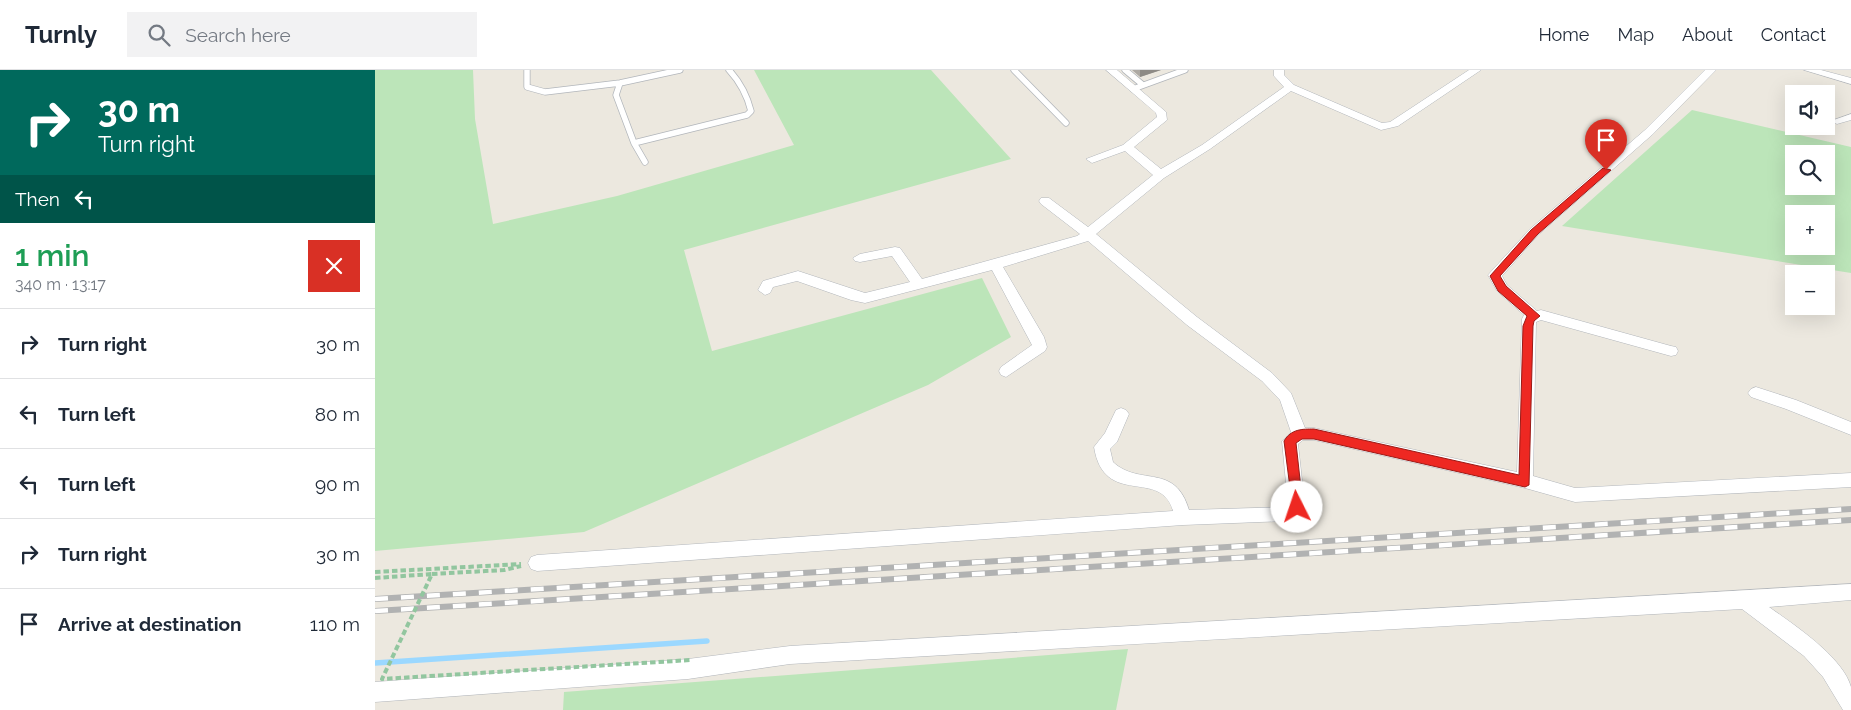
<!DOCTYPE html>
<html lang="en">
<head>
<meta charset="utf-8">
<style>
	:root { --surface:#fff; --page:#f2f2f3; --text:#1f2937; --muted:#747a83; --line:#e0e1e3 }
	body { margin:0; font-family:Raleway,sans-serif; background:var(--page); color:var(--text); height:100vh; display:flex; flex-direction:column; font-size:19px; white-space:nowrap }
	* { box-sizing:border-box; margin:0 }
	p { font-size:16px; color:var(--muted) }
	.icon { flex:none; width:28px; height:28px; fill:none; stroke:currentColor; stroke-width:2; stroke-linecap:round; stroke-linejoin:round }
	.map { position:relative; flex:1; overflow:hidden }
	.panel { display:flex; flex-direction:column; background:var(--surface); width:375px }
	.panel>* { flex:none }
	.hud { background:#00695c; color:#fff; overflow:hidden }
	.buttons { position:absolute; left:1410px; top:15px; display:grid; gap:10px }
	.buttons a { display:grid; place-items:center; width:50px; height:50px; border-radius:0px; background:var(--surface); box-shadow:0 5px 20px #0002; font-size:25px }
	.pin { position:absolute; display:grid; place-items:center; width:42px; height:42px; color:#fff; margin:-51px -21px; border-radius:50% 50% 50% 0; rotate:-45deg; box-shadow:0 0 5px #0007 }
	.pin .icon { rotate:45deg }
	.me { position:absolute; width:55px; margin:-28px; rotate:356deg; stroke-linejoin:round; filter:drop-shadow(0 0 4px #0008) }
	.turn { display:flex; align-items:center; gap:18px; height:105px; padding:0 15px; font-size:22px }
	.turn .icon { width:65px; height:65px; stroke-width:2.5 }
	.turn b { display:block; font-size:35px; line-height:42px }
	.then { display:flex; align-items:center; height:48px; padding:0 15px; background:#0003; gap:10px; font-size:19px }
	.round { display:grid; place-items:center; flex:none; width:52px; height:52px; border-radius:0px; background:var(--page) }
	.summary { display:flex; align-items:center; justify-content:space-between; height:85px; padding:0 15px }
	h1 { font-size:30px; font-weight:600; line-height:38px; color:#1e9e55 }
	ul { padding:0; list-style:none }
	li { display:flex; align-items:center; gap:15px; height:70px; padding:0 15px; border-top:1px solid var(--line) }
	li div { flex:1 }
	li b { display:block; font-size:19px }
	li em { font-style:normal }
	header { display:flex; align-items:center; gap:30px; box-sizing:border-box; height:70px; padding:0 25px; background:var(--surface); border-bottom:1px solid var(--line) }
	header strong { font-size:24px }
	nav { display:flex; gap:28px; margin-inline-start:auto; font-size:18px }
	.search { width:350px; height:45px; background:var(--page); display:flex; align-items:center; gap:12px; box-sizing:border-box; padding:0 18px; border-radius:0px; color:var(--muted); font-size:19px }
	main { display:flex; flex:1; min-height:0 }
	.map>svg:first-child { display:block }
	.green { fill:#bce5b9; fill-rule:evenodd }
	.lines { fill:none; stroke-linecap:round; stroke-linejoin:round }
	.stream { stroke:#9bd8ff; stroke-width:5.5 }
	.service-casing { stroke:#b2b6bb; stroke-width:7 }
	.minor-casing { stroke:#b2b6bb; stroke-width:1 }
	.path { stroke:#92c69f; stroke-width:4; stroke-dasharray:5.5 3; stroke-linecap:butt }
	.service { stroke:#fff; stroke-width:5.5 }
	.minor { fill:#fff; fill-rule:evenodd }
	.rail-casing { stroke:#b1b2b2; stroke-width:6 }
	.rail { stroke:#fff; stroke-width:4.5; stroke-dasharray:13; stroke-linecap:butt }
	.path-bridge { stroke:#92c69f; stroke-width:4; stroke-dasharray:5.5 3; stroke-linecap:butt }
	.wall { fill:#ada9a3 }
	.shaded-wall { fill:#8d8a85 }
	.route { fill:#ee2822; stroke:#9b1a16 }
</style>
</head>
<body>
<header>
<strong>Turnly</strong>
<div class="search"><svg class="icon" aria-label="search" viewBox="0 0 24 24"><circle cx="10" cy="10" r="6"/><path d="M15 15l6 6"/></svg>Search here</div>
<nav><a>Home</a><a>Map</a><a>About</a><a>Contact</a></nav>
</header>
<main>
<section class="panel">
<div class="hud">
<div class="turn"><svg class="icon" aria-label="right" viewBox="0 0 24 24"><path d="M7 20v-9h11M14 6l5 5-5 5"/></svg><div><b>30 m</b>Turn right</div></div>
<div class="then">Then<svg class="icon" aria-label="left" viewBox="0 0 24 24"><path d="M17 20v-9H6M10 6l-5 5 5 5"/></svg></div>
</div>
<div class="summary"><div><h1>1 min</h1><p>340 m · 13:17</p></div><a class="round" style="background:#d93025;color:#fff"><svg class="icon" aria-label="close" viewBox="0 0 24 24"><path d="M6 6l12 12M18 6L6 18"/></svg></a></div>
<ul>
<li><svg class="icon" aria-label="right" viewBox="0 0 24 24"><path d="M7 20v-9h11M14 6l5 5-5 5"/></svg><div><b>Turn right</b></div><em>30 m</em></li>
<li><svg class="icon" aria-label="left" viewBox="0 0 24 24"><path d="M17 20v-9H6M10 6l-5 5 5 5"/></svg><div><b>Turn left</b></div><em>80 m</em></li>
<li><svg class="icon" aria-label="left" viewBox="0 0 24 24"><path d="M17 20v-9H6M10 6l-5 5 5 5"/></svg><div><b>Turn left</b></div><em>90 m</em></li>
<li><svg class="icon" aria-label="right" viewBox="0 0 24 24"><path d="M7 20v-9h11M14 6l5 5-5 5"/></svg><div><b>Turn right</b></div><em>30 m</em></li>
<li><svg class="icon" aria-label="arrive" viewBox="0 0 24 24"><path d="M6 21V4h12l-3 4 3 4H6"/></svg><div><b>Arrive at destination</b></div><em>110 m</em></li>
</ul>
</section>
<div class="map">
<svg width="1476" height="640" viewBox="0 0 1476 640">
	<rect width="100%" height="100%" fill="#ece8df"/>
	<!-- green -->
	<path class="green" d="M0 0H98L100 49 118 154 242 126 419 75 379 0H556L636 89 309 180 337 281 607 208 636 267 553 315 209 462 0 481Z
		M1317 40 1476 77V203L1187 156ZM1419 84H1451V116H1419ZM1419 144H1451V176H1419Z
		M753 579 741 640H188L189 622Z"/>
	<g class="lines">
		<!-- stream -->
		<path class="stream" d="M0 593 332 571"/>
		<defs>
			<path id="service" d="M152 0V17L170 22 245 13 305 0
				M639 0 691 53
				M750 0 768 15
				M245 13 241 25 259 73 270 92
				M758 19 810 0
				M259 73 372 45 376 41C372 25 365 12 354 0"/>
			<path id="minor" d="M731 0H742L791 42 792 50 759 77 786 99 827 75 909 17 899 6V0H909V5L919 15 1007 53 1015 52 1094 0H1106L1023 56 1006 60 916 21 835 79 789 108 721 164 822 247 897 303 916 323 930 358H939L1142 402 1147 249 1149 245 1122 221 1113 205 1155 159 1270 60 1330 0H1341L1278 64 1163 165 1127 206 1132 215 1162 241 1166 240 1296 276 1301 277 1303 281 1301 285 1296 286 1166 250 1161 252 1158 406 1200 418 1476 403V417L1200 432 1150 418 939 370H928L923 374 930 437 928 442 912 451 808 455 162 501 156 499 153 493 156 487 162 485 798 441C786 397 729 439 719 377L730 363 741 340 746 338 751 340 754 344 742 372 735 379 738 392C765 417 800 392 814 440L909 437 913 434 907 371 916 362 905 330 887 311 812 255 713 171 628 197 669 267 672 277 670 281 631 307 626 305 624 301 626 297 657 275 617 200 490 233 476 230 422 211 398 217 395 223 390 225 383 220 388 211 423 201 490 223 535 212 517 186 485 192 480 191 478 188 485 184 520 177 525 178 547 209 702 166 705 164 666 134 664 131 666 128H674L713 157 778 105 750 81 717 93 711 89 748 75 782 47 781 43Z
				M1429 0H1446L1476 8V14Z
				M1476 44V50L1462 54 1456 51Z
				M1381 317 1421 330 1476 352V365L1411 339 1376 327 1373 323 1376 319Z
				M1476 514V530L1394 537C1418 554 1468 587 1476 617 1476 623 1476 633 1476 640H1468L1448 607 1429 586 1367 539 415 594 313 609 0 632V612L313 589 415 576Z"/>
		</defs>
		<!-- service casing -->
		<use href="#service" class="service-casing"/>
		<!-- minor casing -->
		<use href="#minor" class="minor-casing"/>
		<!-- path -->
		<path class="path" d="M0 502 146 494
			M57 504 129 500 146 496"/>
		<!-- service -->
		<use href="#service" class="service"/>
		<!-- minor -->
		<use href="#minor" class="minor"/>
		<defs>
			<path id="rail" d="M0 529 1476 439
				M0 541 1476 450"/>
		</defs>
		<!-- rail casing -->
		<use href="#rail" class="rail-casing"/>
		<!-- rail -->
		<use href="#rail" class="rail"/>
		<!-- path-bridge -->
		<path class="path-bridge" d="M0 508 57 504 7 609 316 590"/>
	</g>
	<!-- wall -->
	<path class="wall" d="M757 0H786L765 7Z"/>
	<!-- shaded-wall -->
	<path class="shaded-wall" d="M765 0H786L765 7Z"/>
	<!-- route -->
	<path class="route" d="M1228 98 1236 100 1163 164 1125 206 1131 216 1165 246 1159 251 1158 256 1154 415 1150 417 939 369H927L921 373 928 437 922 442 918 441 909 371C916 359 927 359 939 359L1144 405 1148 256 1152 246 1123 221 1115 206 1156 160Z"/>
</svg>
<div class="buttons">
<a><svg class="icon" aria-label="sound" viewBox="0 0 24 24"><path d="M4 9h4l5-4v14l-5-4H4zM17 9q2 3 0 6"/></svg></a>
<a><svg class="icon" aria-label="search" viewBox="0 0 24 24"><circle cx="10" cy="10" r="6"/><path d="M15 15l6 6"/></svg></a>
<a>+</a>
<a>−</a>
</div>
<div class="pin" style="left:1231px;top:100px;background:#d93025"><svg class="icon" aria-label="arrive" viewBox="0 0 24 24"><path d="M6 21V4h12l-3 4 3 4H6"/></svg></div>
<svg class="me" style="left:922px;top:437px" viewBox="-20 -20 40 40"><circle r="19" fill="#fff"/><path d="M0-13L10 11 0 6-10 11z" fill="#ee2822"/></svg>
</div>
</main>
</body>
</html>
